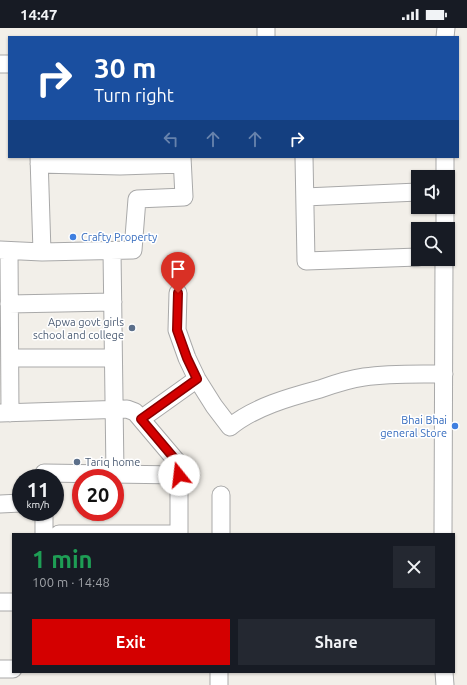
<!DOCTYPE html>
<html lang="en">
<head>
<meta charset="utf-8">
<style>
	:root { --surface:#171b24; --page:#242831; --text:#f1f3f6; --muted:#9ea1a6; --accent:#d40000 }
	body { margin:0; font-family:Ubuntu,sans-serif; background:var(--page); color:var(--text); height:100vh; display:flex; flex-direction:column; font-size:15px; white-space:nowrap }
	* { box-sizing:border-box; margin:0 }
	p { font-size:13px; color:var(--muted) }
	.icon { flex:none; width:22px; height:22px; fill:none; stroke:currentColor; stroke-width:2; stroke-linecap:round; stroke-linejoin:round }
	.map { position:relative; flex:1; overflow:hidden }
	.sheet { position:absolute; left:12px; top:505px; width:443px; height:140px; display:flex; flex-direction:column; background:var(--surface); border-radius:0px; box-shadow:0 1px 3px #0004 }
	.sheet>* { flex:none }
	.guide { position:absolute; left:8px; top:8px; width:451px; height:122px; border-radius:0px; box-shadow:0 1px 3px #0004; background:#1a4fa0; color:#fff; overflow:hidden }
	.controls { position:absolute; left:411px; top:142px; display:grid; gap:8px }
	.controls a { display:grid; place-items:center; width:44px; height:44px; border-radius:0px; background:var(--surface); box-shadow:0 1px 3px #0004; font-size:20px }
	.speed { position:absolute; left:12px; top:441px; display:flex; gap:8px; font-size:20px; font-weight:700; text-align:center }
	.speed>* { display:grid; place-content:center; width:52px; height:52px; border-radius:50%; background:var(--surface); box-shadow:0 1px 3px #0004; line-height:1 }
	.speed small { font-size:10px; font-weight:400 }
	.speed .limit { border:6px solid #d22; background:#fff; color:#111 }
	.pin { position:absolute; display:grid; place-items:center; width:34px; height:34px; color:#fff; margin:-41px -17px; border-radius:50% 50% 50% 0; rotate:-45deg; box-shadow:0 0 4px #0007 }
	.pin .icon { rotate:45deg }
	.me { position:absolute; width:44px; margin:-22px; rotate:344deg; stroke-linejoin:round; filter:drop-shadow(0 0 3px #0008) }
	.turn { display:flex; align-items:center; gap:14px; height:84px; padding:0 20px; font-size:18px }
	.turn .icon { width:52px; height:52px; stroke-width:2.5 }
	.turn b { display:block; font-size:28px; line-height:34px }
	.lanes { display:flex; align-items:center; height:38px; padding:0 20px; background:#0003; justify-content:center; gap:20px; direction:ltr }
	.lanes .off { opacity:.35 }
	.round { display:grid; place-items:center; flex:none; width:42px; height:42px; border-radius:0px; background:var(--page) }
	.overview { display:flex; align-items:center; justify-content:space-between; height:68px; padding:0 20px }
	h1 { font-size:24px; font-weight:600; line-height:30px; color:#1e9e55 }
	.primary-button { display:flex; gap:8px; margin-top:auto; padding:8px 20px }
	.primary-button a { flex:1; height:46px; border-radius:0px; background:var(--accent); color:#fff; font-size:16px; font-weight:600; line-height:46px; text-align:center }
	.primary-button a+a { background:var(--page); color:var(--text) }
	.status { display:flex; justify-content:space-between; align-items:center; height:28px; padding:0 20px; background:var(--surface); direction:ltr }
	.status svg { height:11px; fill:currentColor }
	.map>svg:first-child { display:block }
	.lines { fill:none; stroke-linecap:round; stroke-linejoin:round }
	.minor-casing { stroke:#a9a9a9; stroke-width:19 }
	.minor { stroke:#fff; stroke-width:17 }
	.route-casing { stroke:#8a0000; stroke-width:10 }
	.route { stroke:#d40000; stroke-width:7 }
	.shop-dot { fill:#3f7fe0; stroke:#fff; stroke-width:1.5 }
	.service-dot { fill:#5c6f8a; stroke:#fff; stroke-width:1.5 }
	.labels { text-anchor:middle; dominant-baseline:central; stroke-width:3; stroke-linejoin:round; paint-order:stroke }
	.shop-label { font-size:11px; fill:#366cbe; stroke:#fff; text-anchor:start }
	.service-label { font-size:11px; fill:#4e5e75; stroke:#fff; text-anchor:end }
</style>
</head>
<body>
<div class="status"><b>14:47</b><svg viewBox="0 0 49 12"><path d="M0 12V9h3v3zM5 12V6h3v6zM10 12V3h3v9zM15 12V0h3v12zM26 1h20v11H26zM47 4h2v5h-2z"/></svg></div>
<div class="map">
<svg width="467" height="657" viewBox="0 0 467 657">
	<rect width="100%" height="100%" fill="#f2efe9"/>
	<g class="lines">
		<defs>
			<path id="minor" d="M266 9V0
				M445 9 446 0
				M0 36H9
				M39 129 42 224
				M304 129 306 233 418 229
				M39 136 120 138 182 136
				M445 149V129
				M305 169 418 164
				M445 201V179
				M0 222 42 224 133 222 137 171 184 169 182 129
				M9 223 10 385
				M112 223 115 445
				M178 265 177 302 187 330 197 351 214 378 230 399C254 379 290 369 320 361 334 356 349 351 364 349 390 345 417 346 444 346
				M9 276 113 274
				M10 330H113
				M0 385 127 381 135 384 179 436V447
				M141 391 197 351
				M44 450V445L179 447V506
				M0 476 21 475
				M44 484V506
				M59 506H179
				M221 506V467
				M443 506 444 231
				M0 574H13
				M0 641H13
				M219 644V657
				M444 644 445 657"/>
		</defs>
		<!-- minor casing -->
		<use href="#minor" class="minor-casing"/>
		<!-- minor -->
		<use href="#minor" class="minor"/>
	</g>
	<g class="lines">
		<defs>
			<path id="route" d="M178 265 177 302 187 330 197 351 141 391 179 436V447"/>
		</defs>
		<!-- route casing -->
		<use href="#route" class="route-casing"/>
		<!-- route -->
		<use href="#route" class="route"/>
	</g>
	<!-- markers -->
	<g class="shop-dot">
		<circle cx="73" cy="209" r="4"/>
		<circle cx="455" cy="398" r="4"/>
	</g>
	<g class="service-dot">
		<circle cx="132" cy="300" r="4"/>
		<circle cx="77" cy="434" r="4"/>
	</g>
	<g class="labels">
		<!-- shop labels -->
		<g class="shop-label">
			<text x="81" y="209">Crafty Property</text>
			<text x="447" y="392" text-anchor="end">Bhai Bhai<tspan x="447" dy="13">general Store</tspan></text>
		</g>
		<!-- service labels -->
		<g class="service-label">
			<text x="124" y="294">Apwa govt girls<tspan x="124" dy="13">school and college</tspan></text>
			<text x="85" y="434" text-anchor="start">Tariq home</text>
		</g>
	</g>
</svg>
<div class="controls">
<a><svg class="icon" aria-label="sound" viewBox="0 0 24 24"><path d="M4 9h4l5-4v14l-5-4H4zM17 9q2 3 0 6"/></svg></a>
<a><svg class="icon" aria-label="search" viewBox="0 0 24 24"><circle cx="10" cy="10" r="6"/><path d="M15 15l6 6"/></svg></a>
</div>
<div class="speed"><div>11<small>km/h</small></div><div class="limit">20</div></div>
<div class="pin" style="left:178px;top:265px;background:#d93025"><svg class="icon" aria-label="arrive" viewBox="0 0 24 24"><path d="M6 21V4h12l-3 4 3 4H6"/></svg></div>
<svg class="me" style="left:179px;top:447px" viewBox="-20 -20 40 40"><circle r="19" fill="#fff"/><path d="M0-13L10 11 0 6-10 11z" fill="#d40000"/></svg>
<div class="guide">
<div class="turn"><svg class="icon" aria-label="right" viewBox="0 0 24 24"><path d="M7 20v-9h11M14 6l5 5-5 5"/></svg><div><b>30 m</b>Turn right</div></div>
<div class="lanes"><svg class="icon off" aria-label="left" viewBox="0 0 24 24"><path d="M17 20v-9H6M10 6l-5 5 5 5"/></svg><svg class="icon off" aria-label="ahead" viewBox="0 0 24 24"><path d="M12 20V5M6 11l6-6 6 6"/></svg><svg class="icon off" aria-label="ahead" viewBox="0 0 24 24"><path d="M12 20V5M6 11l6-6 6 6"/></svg><svg class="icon" aria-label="right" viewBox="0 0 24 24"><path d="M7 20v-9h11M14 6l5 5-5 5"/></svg></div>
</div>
<section class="sheet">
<div class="overview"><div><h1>1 min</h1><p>100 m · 14:48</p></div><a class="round"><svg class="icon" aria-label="close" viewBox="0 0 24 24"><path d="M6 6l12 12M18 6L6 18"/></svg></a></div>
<div class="primary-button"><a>Exit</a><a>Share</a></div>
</section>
</div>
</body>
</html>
